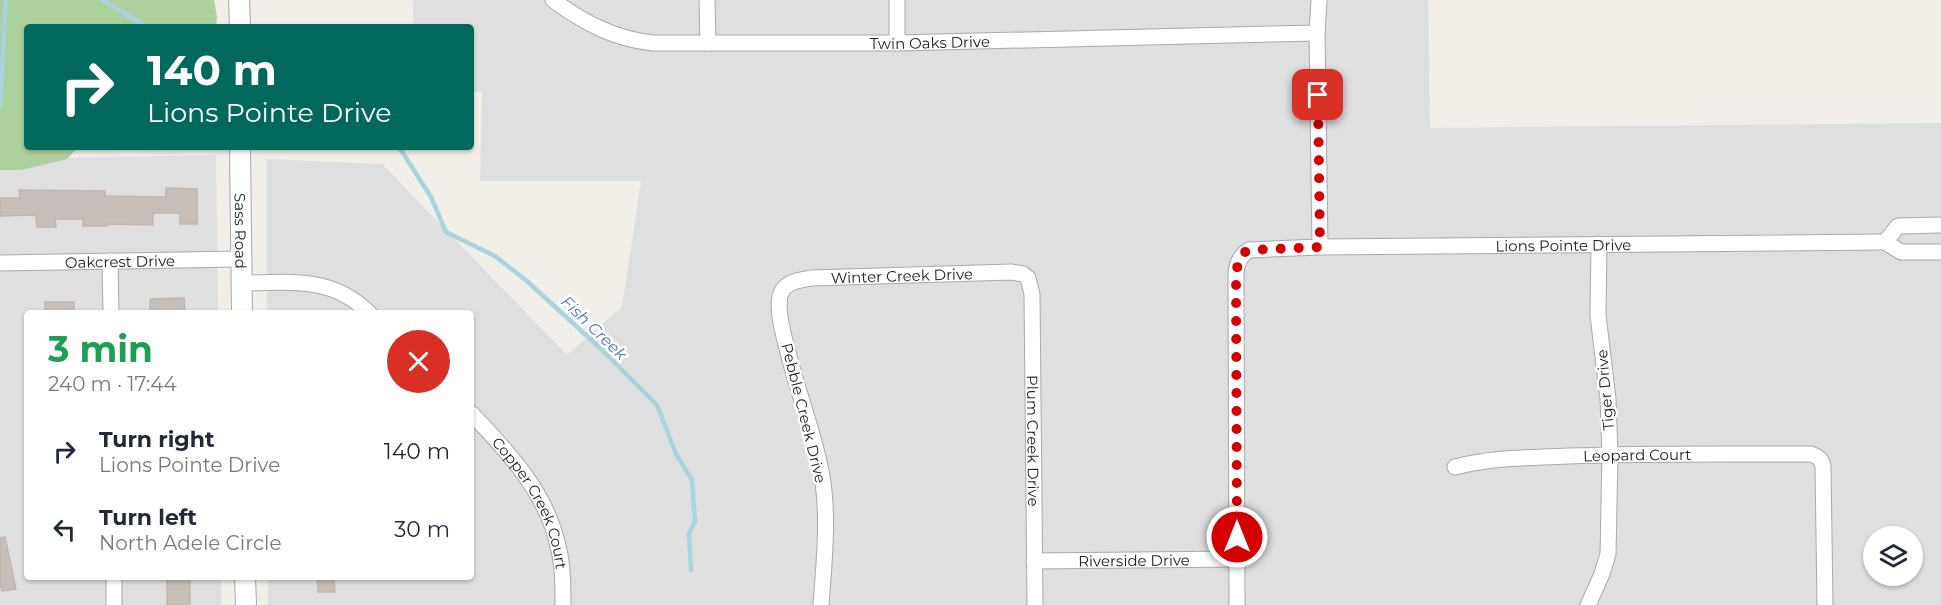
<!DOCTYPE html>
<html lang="en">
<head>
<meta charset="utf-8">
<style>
	:root { --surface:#fff; --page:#f6f6f7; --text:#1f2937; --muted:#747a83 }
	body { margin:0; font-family:Montserrat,sans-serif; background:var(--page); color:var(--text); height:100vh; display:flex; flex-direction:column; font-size:22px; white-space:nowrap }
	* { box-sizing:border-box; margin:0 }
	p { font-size:20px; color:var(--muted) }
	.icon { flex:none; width:33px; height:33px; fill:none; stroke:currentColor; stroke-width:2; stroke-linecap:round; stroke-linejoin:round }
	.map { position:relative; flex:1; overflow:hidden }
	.panel { position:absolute; left:24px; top:310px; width:450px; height:270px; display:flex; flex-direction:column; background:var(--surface); border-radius:6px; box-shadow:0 2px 4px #0004 }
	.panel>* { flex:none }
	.guide { position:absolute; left:24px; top:24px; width:450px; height:126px; border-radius:6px; box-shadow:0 2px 4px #0004; background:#00695c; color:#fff; overflow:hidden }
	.tools { position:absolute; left:1863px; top:526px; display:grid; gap:12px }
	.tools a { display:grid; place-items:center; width:60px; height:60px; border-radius:50%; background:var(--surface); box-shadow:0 2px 4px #0004; font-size:30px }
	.pin { position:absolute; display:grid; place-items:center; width:51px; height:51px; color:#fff; margin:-26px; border-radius:12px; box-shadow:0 3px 9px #0006 }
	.me { position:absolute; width:66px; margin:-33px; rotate:0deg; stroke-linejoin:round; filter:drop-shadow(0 0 4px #0008) }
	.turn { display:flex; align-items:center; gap:21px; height:126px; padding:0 24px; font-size:27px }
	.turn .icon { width:78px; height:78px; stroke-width:2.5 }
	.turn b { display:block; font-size:42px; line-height:51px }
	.round { display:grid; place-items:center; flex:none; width:63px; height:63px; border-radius:32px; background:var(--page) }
	.head { display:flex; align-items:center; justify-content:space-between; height:102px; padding:0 24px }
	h1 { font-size:36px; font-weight:700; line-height:45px; color:#1e9e55 }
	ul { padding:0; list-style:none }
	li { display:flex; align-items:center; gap:18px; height:78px; padding:0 24px }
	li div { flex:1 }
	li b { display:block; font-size:22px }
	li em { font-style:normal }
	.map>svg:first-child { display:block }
	.residential { fill:#e0dfdf; fill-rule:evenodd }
	.forest { fill:#add19e }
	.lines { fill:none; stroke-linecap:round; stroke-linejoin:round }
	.stream { stroke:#aad3df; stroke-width:4.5 }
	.building { fill:#c7bfb8; stroke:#c4b6ab; stroke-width:1.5 }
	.minor-casing { stroke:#a9a9a9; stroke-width:17 }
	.tertiary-casing { stroke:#a9a9a9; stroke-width:22 }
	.minor { stroke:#fff; stroke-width:15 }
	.tertiary { stroke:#fff; stroke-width:20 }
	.route { stroke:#d40000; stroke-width:10; stroke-dasharray:0 18 }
	.labels { text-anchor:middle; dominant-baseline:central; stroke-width:5; stroke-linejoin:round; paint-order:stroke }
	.street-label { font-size:15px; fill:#222; stroke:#fff }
	.water-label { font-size:16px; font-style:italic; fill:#4a7aab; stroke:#fff }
</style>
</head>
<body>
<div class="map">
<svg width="1941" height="605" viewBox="0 0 1941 605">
	<rect width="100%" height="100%" fill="#f2efe9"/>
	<!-- residential -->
	<path class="residential" d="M413 0H1428L1430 128 1941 123V605H268V578H471V314L267 313V159L382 164 567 355 622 307 641 181H480L482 92H471V27H414ZM1874 537H1912V576H1874Z
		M216 155 218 313 27 314V578H221V605H0V159Z"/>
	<!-- forest -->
	<path class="forest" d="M0 0H214L217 17 216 27H27V147H78L67 159 22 170H0Z"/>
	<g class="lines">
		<!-- stream -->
		<path class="stream" d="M103 0 147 27
			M0 105 6 0
			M399 147 431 197 446 232 495 256 528 282 600 348 657 405 676 454 692 480 695 522 689 533 691 570"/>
	</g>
	<!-- building -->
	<path class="building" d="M166 188 197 189V224H180V213H153V225L107 224V226H83V219H55L56 227H37L36 215 0 216V198H20L19 190 105 191V196L166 197Z
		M184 298 185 314H150V299Z
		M45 302H74V314H45Z
		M5 537 16 589 2 591 0 584V538Z
		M317 578H334L335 592H318Z
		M167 579H190V605H167Z"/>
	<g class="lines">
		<defs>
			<g id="minor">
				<path id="s1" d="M553 0C584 23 615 39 653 43H897L1317 33"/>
				<path d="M707 0 708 43"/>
				<path d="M897 0V43"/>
				<path d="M1319 0 1317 33 1320 247"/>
				<path d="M1941 225 1898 226 1885 242 1901 252H1941"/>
				<path d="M110 261 111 314"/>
				<path id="s2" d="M0 263 240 259"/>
				<path d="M241 283C290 283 332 275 370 314"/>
				<path id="s3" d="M471 413C508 452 546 491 558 546 563 565 563 585 563 605"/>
				<path id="s4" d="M1455 467C1492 457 1530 458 1568 456 1649 453 1730 454 1811 454 1817 456 1822 459 1823 466L1825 605"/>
				<path id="s5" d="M1034 561 1237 559"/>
				<path d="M114 578V605"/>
				<path id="s6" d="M821 605C824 563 829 518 822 476 815 436 799 396 789 356 785 340 775 309 781 293 786 281 801 280 812 278L1011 272 1023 274 1028 278 1032 294 1035 605"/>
				<path id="s7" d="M1237 605 1236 273C1237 263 1240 255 1249 250L1320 247 1885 242"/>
				<path d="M1588 605 1602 574 1608 554 1610 454 1608 399 1598 315 1599 244"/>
			</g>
			<g id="tertiary">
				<path d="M239 0 240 27"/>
				<path id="s8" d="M240 147 242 314"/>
				<path d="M245 578 246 605"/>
			</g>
		</defs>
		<!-- minor casing -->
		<use href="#minor" class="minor-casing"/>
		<!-- tertiary casing -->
		<use href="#tertiary" class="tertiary-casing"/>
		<!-- minor -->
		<use href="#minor" class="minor"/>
		<!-- tertiary -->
		<use href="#tertiary" class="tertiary"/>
	</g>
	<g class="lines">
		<!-- route -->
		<path class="route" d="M1237 537 1236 273 1239 259 1243 253 1249 250 1320 247 1318 95"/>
	</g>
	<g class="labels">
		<!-- street labels -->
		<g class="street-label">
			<text stroke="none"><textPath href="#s1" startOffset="387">Twin Oaks Drive</textPath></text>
			<text stroke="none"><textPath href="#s8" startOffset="84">Sass Road</textPath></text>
			<text stroke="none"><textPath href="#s7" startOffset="674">Lions Pointe Drive</textPath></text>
			<text stroke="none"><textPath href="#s2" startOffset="120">Oakcrest Drive</textPath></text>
			<text stroke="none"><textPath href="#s6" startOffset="444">Winter Creek Drive</textPath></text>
			<text transform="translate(1605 390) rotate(-95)">Tiger Drive</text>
			<text transform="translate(804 413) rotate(76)">Pebble Creek Drive</text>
			<text stroke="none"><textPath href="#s6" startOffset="735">Plum Creek Drive</textPath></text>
			<text stroke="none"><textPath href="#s4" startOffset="183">Leopard Court</textPath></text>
			<text stroke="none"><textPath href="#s3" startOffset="110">Copper Creek Court</textPath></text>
			<text stroke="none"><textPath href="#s5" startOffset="100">Riverside Drive</textPath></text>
		</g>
		<!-- water labels -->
		<g class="water-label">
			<text transform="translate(594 328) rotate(44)">Fish Creek</text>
		</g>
	</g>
</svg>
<div class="tools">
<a><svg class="icon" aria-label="layers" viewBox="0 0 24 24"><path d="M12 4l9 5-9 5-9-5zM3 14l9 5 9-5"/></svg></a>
</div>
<div class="pin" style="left:1318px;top:95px;background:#d93025"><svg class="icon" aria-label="arrive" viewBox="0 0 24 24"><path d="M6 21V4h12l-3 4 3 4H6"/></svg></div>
<svg class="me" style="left:1237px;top:537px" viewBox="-20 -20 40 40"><circle r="17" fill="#d40000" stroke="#fff" stroke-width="3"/><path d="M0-11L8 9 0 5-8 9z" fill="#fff"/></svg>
<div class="guide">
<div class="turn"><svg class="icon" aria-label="right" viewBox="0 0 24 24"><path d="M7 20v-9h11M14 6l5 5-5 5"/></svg><div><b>140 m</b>Lions Pointe Drive</div></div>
</div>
<section class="panel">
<div class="head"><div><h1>3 min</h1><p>240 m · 17:44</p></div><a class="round" style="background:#d93025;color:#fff"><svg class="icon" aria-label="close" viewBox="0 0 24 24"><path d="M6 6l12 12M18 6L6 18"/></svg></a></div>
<ul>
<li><svg class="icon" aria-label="right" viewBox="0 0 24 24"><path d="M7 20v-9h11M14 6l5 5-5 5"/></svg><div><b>Turn right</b><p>Lions Pointe Drive</p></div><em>140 m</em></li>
<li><svg class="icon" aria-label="left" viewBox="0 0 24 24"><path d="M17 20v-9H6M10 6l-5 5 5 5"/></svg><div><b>Turn left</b><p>North Adele Circle</p></div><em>30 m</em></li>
</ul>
</section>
</div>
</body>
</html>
